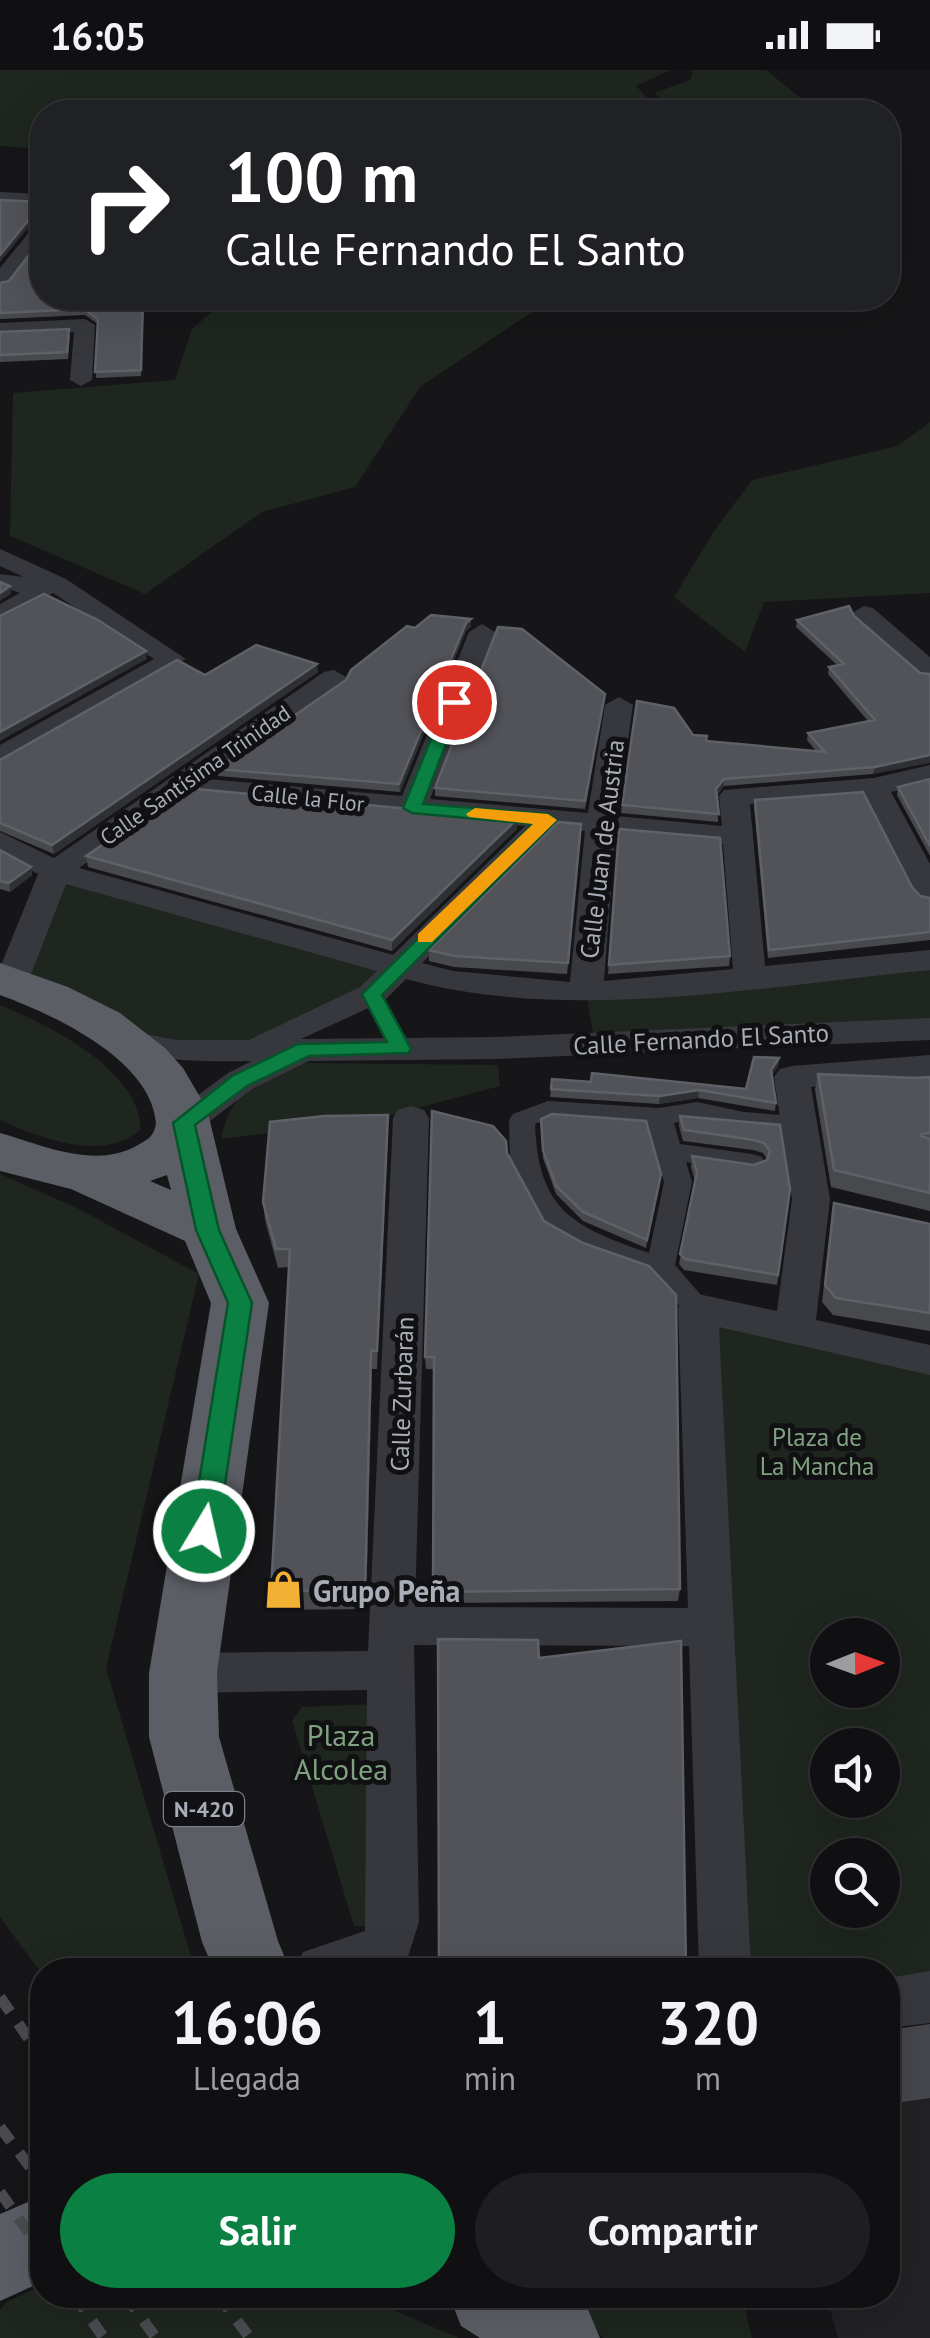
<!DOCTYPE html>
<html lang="es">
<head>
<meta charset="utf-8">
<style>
	:root { --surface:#101012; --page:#1e1e20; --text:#f1f3f6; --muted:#9c9d9f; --line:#303032; --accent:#0b8043 }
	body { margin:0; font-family:"PT Sans",sans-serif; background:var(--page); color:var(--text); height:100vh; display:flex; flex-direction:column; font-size:38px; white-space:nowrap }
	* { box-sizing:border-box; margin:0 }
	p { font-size:32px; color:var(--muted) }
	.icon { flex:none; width:55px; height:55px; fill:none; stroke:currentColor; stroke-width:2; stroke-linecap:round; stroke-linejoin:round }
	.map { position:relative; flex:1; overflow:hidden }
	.panel { position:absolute; left:30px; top:1888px; width:870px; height:350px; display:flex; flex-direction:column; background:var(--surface); border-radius:40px; box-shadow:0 10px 40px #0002,0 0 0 2px var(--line) }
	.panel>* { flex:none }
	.hud { position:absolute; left:30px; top:30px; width:870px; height:210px; border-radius:40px; box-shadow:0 10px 40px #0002,0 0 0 2px var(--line); background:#202124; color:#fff; overflow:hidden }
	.needle { width:65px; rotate:89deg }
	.fabs { position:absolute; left:810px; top:1548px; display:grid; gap:20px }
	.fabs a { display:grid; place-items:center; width:90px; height:90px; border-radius:50%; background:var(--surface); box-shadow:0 10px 40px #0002,0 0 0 2px var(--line); font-size:50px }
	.pin { position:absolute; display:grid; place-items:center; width:85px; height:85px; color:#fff; margin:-42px; border:5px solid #fff; border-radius:50%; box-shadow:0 2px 10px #0007 }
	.me { position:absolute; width:110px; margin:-55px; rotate:9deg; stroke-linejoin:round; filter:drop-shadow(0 0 8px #0008) }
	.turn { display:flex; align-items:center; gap:35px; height:210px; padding:0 30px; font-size:45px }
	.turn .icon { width:130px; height:130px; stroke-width:2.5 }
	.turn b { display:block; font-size:70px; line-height:85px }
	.eta { display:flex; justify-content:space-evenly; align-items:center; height:170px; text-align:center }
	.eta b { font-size:60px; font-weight:800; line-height:70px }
	.action { display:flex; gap:20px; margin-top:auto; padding:20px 30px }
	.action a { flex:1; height:115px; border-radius:60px; background:var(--accent); color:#fff; font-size:40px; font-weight:800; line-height:115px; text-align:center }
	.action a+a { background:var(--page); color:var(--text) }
	.status { display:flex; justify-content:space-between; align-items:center; height:70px; padding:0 50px; background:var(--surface); direction:ltr }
	.status svg { height:28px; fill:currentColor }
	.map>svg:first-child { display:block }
	.built { fill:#222225 }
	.green { fill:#1e261f; fill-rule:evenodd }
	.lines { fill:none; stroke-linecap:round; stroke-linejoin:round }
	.pedestrian { fill:#37383d; fill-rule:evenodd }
	.minor { fill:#37383d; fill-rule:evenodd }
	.secondary { fill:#45474d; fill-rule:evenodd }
	.trunk { fill:#5b5e65; fill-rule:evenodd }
	.rail { stroke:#4a4c52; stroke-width:11; stroke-dasharray:18 14; stroke-linecap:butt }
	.wall { fill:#47494d }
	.shaded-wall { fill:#2f3033 }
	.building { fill:#525359; stroke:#5f6168; stroke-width:2.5 }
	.route { fill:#0b8043; stroke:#07532c; stroke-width:2.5 }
	.slow { fill:#f59e0b }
	.labels { text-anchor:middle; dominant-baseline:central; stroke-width:10; stroke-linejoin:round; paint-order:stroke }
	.far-street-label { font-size:22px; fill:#a8adb8; stroke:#111113 }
	.shield { fill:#111113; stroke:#7b7e86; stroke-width:2.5 }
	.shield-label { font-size:22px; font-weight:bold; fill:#a8adb8 }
	.street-label { font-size:25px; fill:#a8adb8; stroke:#111113 }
	.park-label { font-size:25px; fill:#7fa381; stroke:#111113 }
	.near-poi-label { font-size:30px; font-weight:bold; fill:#a8adb8; stroke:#111113; text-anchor:start }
	.near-park-label { font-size:30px; fill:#7fa381; stroke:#111113 }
</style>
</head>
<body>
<div class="status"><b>16:05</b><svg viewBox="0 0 49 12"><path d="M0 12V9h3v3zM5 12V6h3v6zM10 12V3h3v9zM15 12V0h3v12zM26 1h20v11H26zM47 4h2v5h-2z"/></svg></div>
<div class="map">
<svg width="930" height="2268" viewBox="0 0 930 2268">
	<rect width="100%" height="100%" fill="#161618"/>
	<!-- built -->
	<path class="built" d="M930 1988V2268H838L826 2225H888V1995Z"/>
	<!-- green -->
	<path class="green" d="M0 0H670L636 16 661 42H42V79L0 76Z
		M693 0H766L818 42H680L654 23 690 10Z
		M228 228H553L420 317 355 417 262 442 145 524 10 466 13 323 175 310 192 259Z
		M930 352V523L764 532 745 582 674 527 714 461 752 410 898 376Z
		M55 801 395 897 253 978 177 981 11 912Z
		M930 890V958L595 974 586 923Z
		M0 935C49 955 139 999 141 1059 104 1093 40 1068 0 1050Z
		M306 993 498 995 500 1016 372 1050 221 1069C232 1019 259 1007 306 993Z
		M0 1104 79 1139 199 1204 106 1598 195 1900H42V1904L0 1847Z
		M698 1238 930 1290V1927L888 1933V1900H725ZM828 1565H882V1620H828ZM828 1675H882V1730H828ZM828 1785H882V1840H828Z
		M378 1634 379 1856H354L292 1650 302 1637Z
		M42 2215V2225H358L459 2268H0V2240L7 2232Z
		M572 2225H742L752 2268H603Z"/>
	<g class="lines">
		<!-- pedestrian -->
		<path class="pedestrian" d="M548 1031 659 1038 697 1032 744 1042 808 1047 812 1053 808 1059C763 1071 718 1045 674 1053L680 1074 752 1084 762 1087 765 1093 762 1099 752 1102 686 1092 692 1112 675 1195 712 1238 708 1245 698 1248 688 1245 650 1204 584 1181 545 1159 510 1093 509 1050 513 1044ZM551 1048 648 1055 664 1112 649 1183C574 1157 538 1141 535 1054Z"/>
		<!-- minor -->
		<path class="minor" d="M0 122 42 124V134L0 132Z
			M42 153V170L7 215 0 217V198L35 155Z
			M85 249 95 255 92 310 81 316 70 310 74 262 0 265V253Z
			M0 479 66 509 186 589 0 696V675L154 589 53 523 0 553V534L20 523 0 516V504L24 507 0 496Z
			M864 536 873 538 930 587V609L920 607 855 550 851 544Z
			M482 554 495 562 430 729 588 743 605 635 619 627 633 635 617 746 722 756 719 726 724 720 874 708 930 695V713L891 722 930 794V832L919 830 914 823 864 726 750 734 765 896 930 880V900C763 916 569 954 406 909L384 931 301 969 496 967 930 948V970L496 989 309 991 252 1019 197 1061 184 1065 171 1061 166 1053 171 1045 228 1003 252 991C203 992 158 991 111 979L106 971 111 963 123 960 177 970H249L360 917 377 901 66 814 28 912 23 919H0V898L38 804 0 783V762L54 788 324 602 334 600 348 608 344 614 207 709 402 726 469 562ZM185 724 525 756 393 885 79 798ZM556 759 585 761 570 912 453 901 422 893ZM615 764 723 774 733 899 604 911Z
			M930 985V1007L811 1017 830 1129 816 1250 930 1275V1305L719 1257 751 1900H699L689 1576 414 1575 419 1852 405 1896 396 1900H296L303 1882 365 1861 367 1620 183 1623 167 1617 160 1603 167 1589 183 1583 368 1581 393 1048 398 1040 411 1036 424 1040 429 1048 415 1537 688 1538 678 1238 684 1228 698 1224 777 1241 792 1129 774 1007 780 999 792 996Z
			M930 1901V1953L888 1958V1908Z"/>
		<!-- secondary -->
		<path class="secondary" d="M930 1954V2028L888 2034V1960Z"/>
		<!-- trunk -->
		<path class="trunk" d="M0 893 68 917 120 943 165 978 183 998 207 1039 236 1159 269 1233 217 1603 219 1667 278 1871 290 1900H214L202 1872 149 1667V1603L211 1233 185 1171 71 1119 0 1101V1063C43 1075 95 1100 138 1075 149 1069 154 1066 156 1053 151 989 52 944 0 925ZM167 1105 171 1120 150 1111Z
			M42 2126V2212L0 2231V2144Z
			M449 2225H569L587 2237 600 2268H480L461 2256Z"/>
		<!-- rail -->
		<path class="rail" d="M0 1927 42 1988
			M0 2057 42 2113
			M0 2122 42 2181
			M74 2225 104 2268
			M125 2225 156 2268
			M218 2225 250 2268"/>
	</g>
	<!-- wall -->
	<path class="wall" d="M0 213 144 228 141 306 96 308 98 254 85 245 0 249Z
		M0 262 70 266 68 289 0 292Z
		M854 546 920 603 873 704 724 716 717 725 718 752 621 743 622 735 693 665 706 671 816 681 807 670 808 663 868 651 828 604 829 597 837 595 796 557 797 550Z
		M471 549V556L466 561 400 722 218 706 217 699 346 610 415 558Z
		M318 602 54 784 0 761V690L205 605Z
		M604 631 585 739 435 726V718Z
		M930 709V786L897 725 898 717Z
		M755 730 912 817 920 826 930 828V870L768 888 754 737Z
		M517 749V759L392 881 88 797 86 786Z
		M619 759 730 886 729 896 608 904Z
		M581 764 567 904 454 897 429 891V880Z
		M0 780 31 797 32 805 10 822 0 819Z
		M779 988 778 996 772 1005 776 1033 775 1041 698 1028 659 1034 550 1027 552 1009 746 1019Z
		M818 1004 917 1008 930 1007V1141L831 1117 815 1020Z
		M680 1046 780 1055 790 1119 777 1215 684 1200 679 1194 695 1111 691 1097 692 1086 754 1095 767 1089 763 1083 753 1080 683 1071 679 1056Z
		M541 1049 661 1104 646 1178 583 1151 556 1124 543 1088Z
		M388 1064 377 1299H372L366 1539 273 1540 271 1521 289 1197 278 1198 265 1150 263 1132Z
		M507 1083 544 1151 680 1519 678 1531 434 1533V1299H426L425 1287Z
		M834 1133 930 1154V1261L833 1245 822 1232Z"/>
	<!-- shaded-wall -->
	<path class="shaded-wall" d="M42 140V150L32 153 0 192V185L31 147Z
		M10 516 11 524 0 531V523Z
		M471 549V556L466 561 400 722 399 714 466 553Z
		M146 581 147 589 0 671V662Z
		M317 594 318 602 54 784 52 775Z
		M930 685V693L873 704 875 697Z
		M724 709V716L715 726 716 719Z
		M517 749V759L392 881V870Z
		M31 797 32 805 10 822 9 813Z
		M779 988 778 996 770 1008 771 1000Z
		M699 1020 698 1028 659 1034 660 1026Z
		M388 1045V1064L377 1299V1281Z
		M371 1281 372 1299 366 1539 365 1520Z"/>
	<!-- building -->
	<path class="building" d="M42 129V140L40 143 42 144 31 147 0 185V130L41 132Z
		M42 168V228H143L141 300 95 302 98 249 84 239 0 243V213L9 211Z
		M69 259 67 282 0 285V262Z
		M0 512 10 516 0 523Z
		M44 524 98 550 146 581 0 662V546Z
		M849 536 854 546 920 603 930 604V685L875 697 724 709 716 719 719 744 622 735 637 631 674 638 693 665 707 666 706 671 825 682 808 663 875 650 829 597 844 594 797 550Z
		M431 545 471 549 466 553 399 714 217 699 346 610 351 600 407 556 415 558Z
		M498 557 522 559 605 624 585 731 435 718Z
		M256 575 317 594 52 775 0 753V690L177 590 205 605Z
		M930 709V776L898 717Z
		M185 718 517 749 392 870 86 786Z
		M863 722 912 817 920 826 930 828V862L769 880 755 730Z
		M558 752 581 754 568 893 454 886 429 880Z
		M619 759 720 768 730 886 609 895Z
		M0 780 31 797 9 813 0 811Z
		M754 987 779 988 771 1000 776 1033 699 1020 660 1026 551 1019 552 1009 591 1012 592 1003 746 1019Z
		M818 1004 917 1008 930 1007V1063L922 1064 921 1066 930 1069V1123L834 1100Z
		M432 1041 493 1056 506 1071 507 1083 544 1151 583 1173 649 1196 676 1225 680 1519 433 1522 434 1287H425Z
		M552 1044 646 1051 661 1104 647 1170 583 1142 556 1116 543 1080 541 1049Z
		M388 1045 377 1281H371L365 1520 271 1521 290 1179H276L263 1132 270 1052 324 1046Z
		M680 1046 780 1055 790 1119 778 1205 685 1189 680 1184 697 1102 692 1086 754 1095 767 1090 770 1081 764 1073 754 1070 684 1060Z
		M834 1133 930 1154V1243L836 1228 825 1215Z
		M438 1569 538 1570 539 1588 681 1571 686 1900H439Z"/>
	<!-- route -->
	<path class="route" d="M454 627 462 632 423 734 548 744 557 750 382 925 411 979 408 983 309 986 247 1016 195 1055 219 1160 252 1233 218 1461 214 1469 204 1472 195 1469 191 1461 228 1233 196 1160 173 1053 232 1006 298 974 387 972 362 924 533 754 412 743 403 738 446 632Z"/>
	<!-- slow -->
	<path class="slow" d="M475 738 548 744 557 750 432 872H418V864L533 754 469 747 466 744Z"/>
	<!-- icons -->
	<defs>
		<symbol id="shop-bare" viewBox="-9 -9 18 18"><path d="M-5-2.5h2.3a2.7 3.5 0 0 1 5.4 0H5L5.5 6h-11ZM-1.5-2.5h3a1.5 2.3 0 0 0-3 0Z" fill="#f2b134" stroke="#111113" stroke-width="2.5" paint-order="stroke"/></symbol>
	</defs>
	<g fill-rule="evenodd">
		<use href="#shop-bare" x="256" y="1492" width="55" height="55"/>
	</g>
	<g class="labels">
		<!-- far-street labels -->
		<g class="far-street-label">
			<text transform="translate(195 705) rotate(-35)">Calle Santísima Trinidad</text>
			<text transform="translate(308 728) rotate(6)">Calle la Flor</text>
		</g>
		<!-- shield labels -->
		<rect class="shield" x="164" y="1722" width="80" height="34" rx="8"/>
		<g class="shield-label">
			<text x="204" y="1739">N-420</text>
		</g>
		<!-- street labels -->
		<g class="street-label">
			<text transform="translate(602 779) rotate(-83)">Calle Juan de Austria</text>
			<text transform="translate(701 969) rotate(-3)">Calle Fernando El Santo</text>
			<text transform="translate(402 1324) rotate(-88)">Calle Zurbarán</text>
		</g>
		<!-- park labels -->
		<g class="park-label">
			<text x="817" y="1367">Plaza de<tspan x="817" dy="29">La Mancha</tspan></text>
		</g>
		<!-- near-poi labels -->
		<g class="near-poi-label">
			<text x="313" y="1520">Grupo Peña</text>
		</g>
		<!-- near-park labels -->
		<g class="near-park-label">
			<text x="341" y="1664">Plaza<tspan x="341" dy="34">Alcolea</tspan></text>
		</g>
	</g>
</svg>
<div class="fabs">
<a><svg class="needle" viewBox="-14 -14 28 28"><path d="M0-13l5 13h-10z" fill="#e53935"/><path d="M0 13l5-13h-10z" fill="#9c9d9f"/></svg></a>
<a><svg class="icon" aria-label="sound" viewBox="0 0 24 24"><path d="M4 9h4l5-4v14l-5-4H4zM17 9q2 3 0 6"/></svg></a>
<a><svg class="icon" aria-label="search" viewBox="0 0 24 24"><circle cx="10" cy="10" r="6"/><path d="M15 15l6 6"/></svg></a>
</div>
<div class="pin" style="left:454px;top:632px;background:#d93025"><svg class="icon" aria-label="arrive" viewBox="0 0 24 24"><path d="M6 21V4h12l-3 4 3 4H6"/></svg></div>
<svg class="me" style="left:204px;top:1461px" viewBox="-20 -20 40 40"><circle r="17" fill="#0b8043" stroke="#fff" stroke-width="3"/><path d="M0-11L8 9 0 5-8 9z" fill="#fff"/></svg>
<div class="hud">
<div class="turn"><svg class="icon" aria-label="right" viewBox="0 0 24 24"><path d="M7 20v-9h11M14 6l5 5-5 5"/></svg><div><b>100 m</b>Calle Fernando El Santo</div></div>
</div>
<section class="panel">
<div class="eta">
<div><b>16:06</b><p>Llegada</p></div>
<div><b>1</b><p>min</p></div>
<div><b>320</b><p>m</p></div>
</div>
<div class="action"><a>Salir</a><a>Compartir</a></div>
</section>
</div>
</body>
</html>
